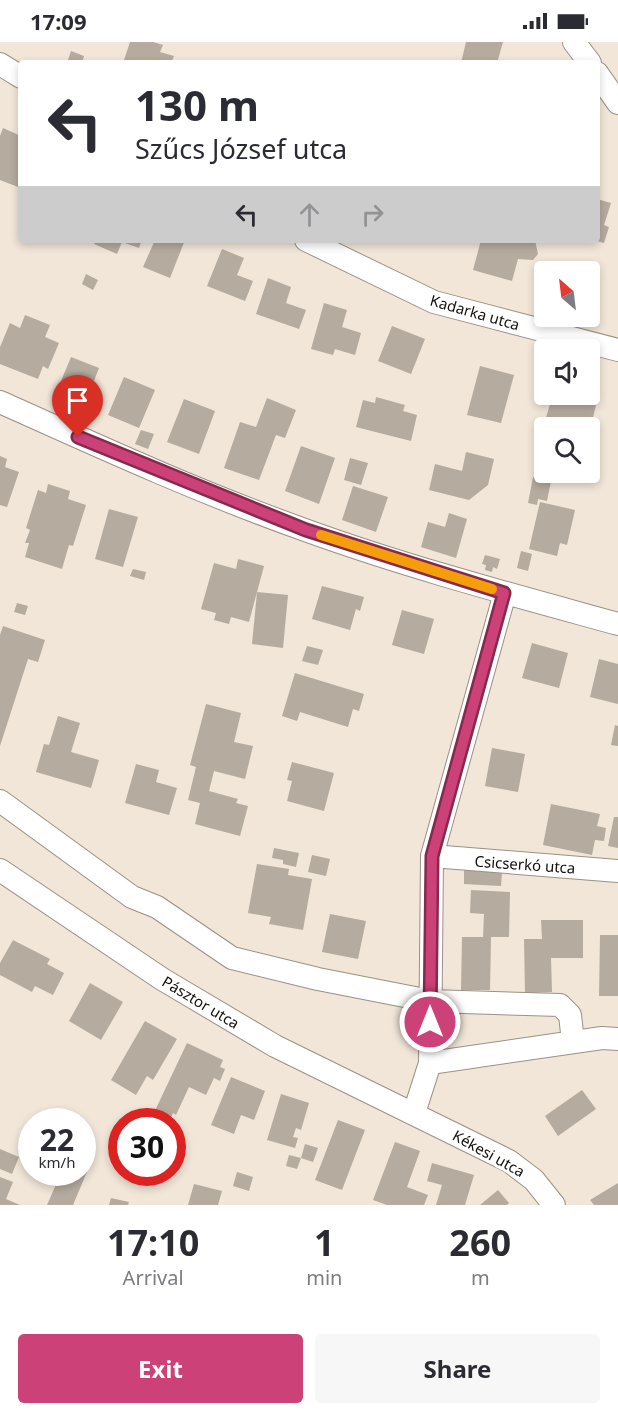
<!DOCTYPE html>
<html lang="en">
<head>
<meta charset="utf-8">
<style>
	:root { --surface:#fff; --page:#f7f7f7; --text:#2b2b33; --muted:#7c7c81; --accent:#cc4177 }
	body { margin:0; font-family:"Noto Sans",sans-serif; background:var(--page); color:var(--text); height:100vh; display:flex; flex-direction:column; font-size:22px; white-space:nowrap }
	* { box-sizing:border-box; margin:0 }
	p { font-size:20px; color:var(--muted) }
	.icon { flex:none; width:33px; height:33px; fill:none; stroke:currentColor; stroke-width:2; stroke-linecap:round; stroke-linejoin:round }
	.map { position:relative; height:1163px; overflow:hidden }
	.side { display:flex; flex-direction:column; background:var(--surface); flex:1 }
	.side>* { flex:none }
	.hud { position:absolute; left:18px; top:18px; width:582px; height:183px; border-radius:6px; box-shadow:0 3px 9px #0003; background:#fff; color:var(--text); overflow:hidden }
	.needle { width:39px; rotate:332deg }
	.controls { position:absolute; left:534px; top:219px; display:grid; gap:12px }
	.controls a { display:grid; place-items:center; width:66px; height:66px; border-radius:6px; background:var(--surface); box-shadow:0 3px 9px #0003; font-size:30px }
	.speed { position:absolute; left:18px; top:1066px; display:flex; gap:12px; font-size:30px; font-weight:700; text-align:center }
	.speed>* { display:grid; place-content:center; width:78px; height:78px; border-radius:50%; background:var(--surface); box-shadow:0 3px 9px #0003; line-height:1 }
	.speed small { font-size:15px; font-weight:400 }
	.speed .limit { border:9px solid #d22; background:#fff; color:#111 }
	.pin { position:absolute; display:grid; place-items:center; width:51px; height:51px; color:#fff; margin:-62px -26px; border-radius:50% 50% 50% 0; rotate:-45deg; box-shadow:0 0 6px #0007 }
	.pin .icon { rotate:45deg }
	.me { position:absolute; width:66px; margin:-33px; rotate:0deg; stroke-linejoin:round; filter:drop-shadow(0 0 4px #0008) }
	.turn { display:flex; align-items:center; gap:21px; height:126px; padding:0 18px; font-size:27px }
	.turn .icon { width:78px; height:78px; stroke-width:2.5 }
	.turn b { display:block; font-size:42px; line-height:51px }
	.lanes { display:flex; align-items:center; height:57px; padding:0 18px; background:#0003; justify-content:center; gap:30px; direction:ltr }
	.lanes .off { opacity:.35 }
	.eta { display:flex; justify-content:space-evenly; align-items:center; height:102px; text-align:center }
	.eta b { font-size:36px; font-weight:700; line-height:42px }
	.cta { display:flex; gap:12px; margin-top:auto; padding:12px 18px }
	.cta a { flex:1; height:69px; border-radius:6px; background:var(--accent); color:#fff; font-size:24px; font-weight:700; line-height:69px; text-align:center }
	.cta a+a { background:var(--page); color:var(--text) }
	.status { display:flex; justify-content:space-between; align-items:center; height:42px; padding:0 30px; background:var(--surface); direction:ltr }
	.status svg { height:16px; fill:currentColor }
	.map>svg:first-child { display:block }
	.building { fill:#b5ab9e }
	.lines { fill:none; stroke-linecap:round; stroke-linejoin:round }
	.minor-casing { stroke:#9b9184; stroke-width:24 }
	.minor { stroke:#fff; stroke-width:22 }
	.route-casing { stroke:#852a4d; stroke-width:15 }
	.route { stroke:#cc4177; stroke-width:10 }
	.slow { stroke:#f59e0b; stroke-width:10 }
	.labels { text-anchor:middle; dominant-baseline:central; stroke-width:6; stroke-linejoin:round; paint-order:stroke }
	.street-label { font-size:15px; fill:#13100b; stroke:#fff }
</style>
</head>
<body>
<div class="status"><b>17:09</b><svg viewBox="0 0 49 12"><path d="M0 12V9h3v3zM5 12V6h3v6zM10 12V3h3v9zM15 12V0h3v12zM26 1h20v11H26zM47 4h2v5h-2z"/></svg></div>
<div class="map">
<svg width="618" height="1163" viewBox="0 0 618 1163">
	<rect width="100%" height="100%" fill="#f1e6d8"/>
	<!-- building -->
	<path class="building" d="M130 0H153L163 3 160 10 174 14 171 21H123Z
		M466 0H503L497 21H461Z
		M71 9 84 14 82 21H67Z
		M3 86 21 94V139L18 145 0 138V94Z
		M597 157 611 161 604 183 609 185 604 201 597 199Z
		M96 198H142L139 206 122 200 117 212 94 202Z
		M155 198H185L170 236 143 225Z
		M481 198H535L538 212 533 218 518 217 512 239 473 228Z
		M222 207 244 216 237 233 253 239 245 259 207 244Z
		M583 226 597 230 590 255V230H582Z
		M86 232 98 238 93 248 82 242Z
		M268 236 291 245 286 261 306 268 299 287 256 272Z
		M324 261 347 268 342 285 361 291 355 313 335 307 333 313 311 307Z
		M25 273 50 283 45 295 59 301 48 327 43 324 38 337 0 322V305L10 281 20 286Z
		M392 284 425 297 411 332 378 319Z
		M71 315 99 326 85 362 56 351Z
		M480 324 514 333 501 381 467 373Z
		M124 335 155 348 139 386 108 373Z
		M553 352 592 353 590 361 596 363 591 384 583 381 582 386H567L545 379Z
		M376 355 405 363 403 369 417 373 411 399 356 385 363 358 375 361Z
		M267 356 296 368 285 396 276 393 259 438 224 426 240 380 256 385Z
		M184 357 215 369 199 412 167 400Z
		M141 388 154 392 148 407 135 402Z
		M301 404 335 416 319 462 285 449Z
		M466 410 494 417 488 443 469 458 429 448 435 422 462 429Z
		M0 414 7 417 5 425 19 430 7 465 0 463Z
		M350 416 368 421 361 443 344 438Z
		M533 435 551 439 547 459 538 457 537 463 528 461Z
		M48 442 70 449 68 457 86 463 73 504 69 503 62 527 25 515 29 501H25L30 488 26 486 38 448 46 451Z
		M353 444 388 455 376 490 342 478Z
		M540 460 575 468 567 503 560 501 557 514 529 507Z
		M109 467 138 475 123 525 95 517Z
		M449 471 467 477 456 516 421 505 428 480 445 485Z
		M521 509 532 512 528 529 517 526Z
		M485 513 500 517 497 527 493 525 492 530 485 528 486 523 482 522Z
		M238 517 264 524 249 580 231 575 229 582 214 578 216 571 201 567 214 521 236 527Z
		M133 527 146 530 144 538 130 534Z
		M322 544 364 555 360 569 356 567 350 588 312 577Z
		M257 550 288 553 283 606 252 602Z
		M17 561 28 564 25 573 14 570Z
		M402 568 434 577 424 612 392 603Z
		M3 584 45 598 38 620 28 617 0 704V593Z
		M532 601 568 611 559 646 522 636Z
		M307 604 323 608 318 623 302 619Z
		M599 617 618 622V662L590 655Z
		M295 631 364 652 359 669 353 667 348 685 300 670 297 679 282 674Z
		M206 662 241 671 234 700 253 704 245 737 214 729 209 749 238 757 236 761 248 764 240 794 195 782 200 761 188 758 196 725 190 723Z
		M58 674 80 681 71 710 99 718 91 746 36 730 44 702 49 703Z
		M615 683 618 684V704L611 703Z
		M492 706 525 712 518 750 485 744Z
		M292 720 334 731 324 769 287 759 292 739 287 738Z
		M136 722 159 728 156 740 177 746 169 773 125 761Z
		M551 762 600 772 597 784 606 786 604 799 595 798 592 813 543 803Z
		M614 775H618V806L608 804Z
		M274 806 299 811 296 825 283 822V818L272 816Z
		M312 813 330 817 326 834 308 830Z
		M257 822 289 827 288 833 312 837 303 888 269 882 271 875 248 871Z
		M464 828 502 830 501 844 464 842Z
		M471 848 510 850 509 895H491L490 948H461L462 895H483L484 872 470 871Z
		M330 872 366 879 358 917 322 910Z
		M541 878H583V916H551L552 950 525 951 524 897H542Z
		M600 893H618V954H599Z
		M13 898 50 917 47 922 64 931 53 953 35 944 32 950 0 933V921Z
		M90 941 123 960 101 998 69 979Z
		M145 979 177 997 153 1038 147 1034 136 1053 111 1038Z
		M187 1001 223 1018 220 1025 225 1027 220 1039 214 1036 206 1053 189 1045 176 1073 173 1071 169 1080H162L152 1075Z
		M231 1035 265 1049 254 1078 241 1073 234 1092 211 1083Z
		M582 1048 596 1067 558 1094 545 1074Z
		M281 1052 309 1061 301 1088 296 1086 293 1095 298 1096 295 1106 267 1098Z
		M338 1078 365 1088 342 1148 315 1138Z
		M395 1100 420 1109 407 1145 428 1153 424 1163H387L373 1158Z
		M305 1102 318 1106 313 1120 301 1116Z
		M0 1107 19 1115 12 1132 0 1127Z
		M289 1113 301 1116 297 1127 286 1124Z
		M82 1114 92 1118 73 1163H47L61 1131H82Z
		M432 1121 474 1133 465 1163H436L442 1143 427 1139Z
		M237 1130 253 1135 249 1149 233 1144Z
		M0 1135 13 1140 6 1157 20 1163H0Z
		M618 1141V1163H594L590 1158Z
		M194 1142 222 1149 218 1163H188Z
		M498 1148 509 1161 507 1163H480Z
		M111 1156 129 1160 128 1163H109Z"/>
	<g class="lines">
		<defs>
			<path id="minor" d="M574 0 590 21
				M0 22 21 35
				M597 31 618 61
				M306 198 434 260 618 308
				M0 360C100 405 201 451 305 488 407 525 513 553 618 582
				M0 759 132 855 157 865 232 916 318 937 430 959 560 963 570 973 573 1000
				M432 814 618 829
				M0 828 162 937 275 1004 509 1119 534 1138 554 1163
				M430 1021 602 996 618 997
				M414 1071 430 1021 432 814 505 551"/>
		</defs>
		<!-- minor casing -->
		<use href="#minor" class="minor-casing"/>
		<!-- minor -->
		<use href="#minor" class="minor"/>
	</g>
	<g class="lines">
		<defs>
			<path id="route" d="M78 395 306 488 504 551 432 814 430 980"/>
		</defs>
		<!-- route casing -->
		<use href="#route" class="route-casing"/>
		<!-- route -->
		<use href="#route" class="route"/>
		<!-- slow -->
		<path class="slow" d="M321 493 492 547"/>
	</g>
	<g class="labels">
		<!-- street labels -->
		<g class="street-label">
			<text transform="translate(475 270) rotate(16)">Kadarka utca</text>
			<text transform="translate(525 822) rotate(4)">Csicserkó utca</text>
			<text transform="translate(201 960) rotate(31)">Pásztor utca</text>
			<text transform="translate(489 1111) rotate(29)">Kékesi utca</text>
		</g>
	</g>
</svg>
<div class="controls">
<a><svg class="needle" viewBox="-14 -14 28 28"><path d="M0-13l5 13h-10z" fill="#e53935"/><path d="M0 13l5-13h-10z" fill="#7c7c81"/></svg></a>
<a><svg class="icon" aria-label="sound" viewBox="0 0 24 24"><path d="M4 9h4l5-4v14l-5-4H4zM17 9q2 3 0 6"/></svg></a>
<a><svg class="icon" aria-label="search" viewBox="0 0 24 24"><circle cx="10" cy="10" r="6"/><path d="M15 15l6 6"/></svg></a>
</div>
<div class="speed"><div>22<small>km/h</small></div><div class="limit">30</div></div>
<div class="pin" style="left:78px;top:395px;background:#d93025"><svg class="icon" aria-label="arrive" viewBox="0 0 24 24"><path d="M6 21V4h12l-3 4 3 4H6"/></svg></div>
<svg class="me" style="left:430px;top:980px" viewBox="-20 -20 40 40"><circle r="17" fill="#cc4177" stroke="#fff" stroke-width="3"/><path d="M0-11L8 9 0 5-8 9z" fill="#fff"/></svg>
<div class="hud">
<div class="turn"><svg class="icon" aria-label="left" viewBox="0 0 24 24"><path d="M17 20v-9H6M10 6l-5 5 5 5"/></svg><div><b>130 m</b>Szűcs József utca</div></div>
<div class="lanes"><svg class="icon" aria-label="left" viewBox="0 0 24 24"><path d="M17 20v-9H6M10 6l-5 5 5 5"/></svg><svg class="icon off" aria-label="ahead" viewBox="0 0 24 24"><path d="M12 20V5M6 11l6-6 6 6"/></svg><svg class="icon off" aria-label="right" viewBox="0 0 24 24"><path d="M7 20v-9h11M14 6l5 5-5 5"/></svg></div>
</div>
</div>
<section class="side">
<div class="eta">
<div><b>17:10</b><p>Arrival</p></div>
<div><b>1</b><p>min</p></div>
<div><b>260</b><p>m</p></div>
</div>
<div class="cta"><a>Exit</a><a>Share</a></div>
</section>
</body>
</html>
